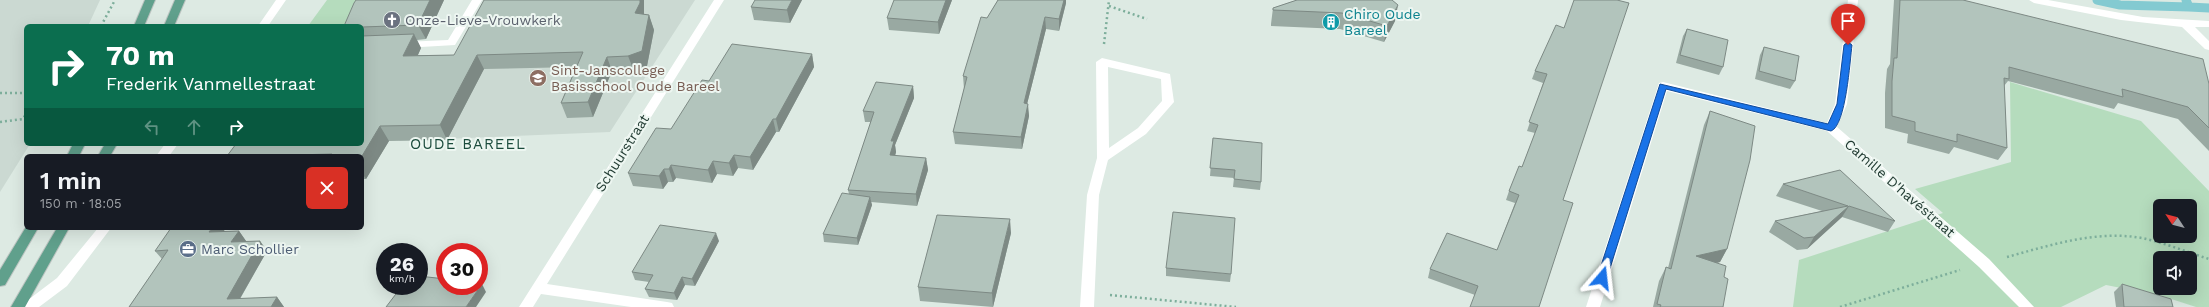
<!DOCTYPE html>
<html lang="en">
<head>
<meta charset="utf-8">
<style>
	:root { --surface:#171b24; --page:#242831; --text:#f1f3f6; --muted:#9ea1a6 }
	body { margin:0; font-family:"Work Sans",sans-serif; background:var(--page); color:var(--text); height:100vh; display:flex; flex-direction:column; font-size:15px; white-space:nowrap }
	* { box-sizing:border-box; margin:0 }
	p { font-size:13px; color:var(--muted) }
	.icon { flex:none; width:22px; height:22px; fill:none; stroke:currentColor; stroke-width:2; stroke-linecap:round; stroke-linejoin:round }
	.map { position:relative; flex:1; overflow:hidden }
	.panel { position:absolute; left:24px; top:154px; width:340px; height:76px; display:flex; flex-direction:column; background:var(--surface); border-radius:6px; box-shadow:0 4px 16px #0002 }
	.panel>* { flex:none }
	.top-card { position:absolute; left:24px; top:24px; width:340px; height:122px; border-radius:6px; box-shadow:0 4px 16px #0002; background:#0b6e4f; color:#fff; overflow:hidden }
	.needle { width:26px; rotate:306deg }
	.tools { position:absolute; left:2153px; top:199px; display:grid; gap:8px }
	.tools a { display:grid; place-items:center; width:44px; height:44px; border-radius:6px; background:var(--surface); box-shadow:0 4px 16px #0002; font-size:20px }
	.speed { position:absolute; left:376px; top:243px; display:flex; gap:8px; font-size:20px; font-weight:700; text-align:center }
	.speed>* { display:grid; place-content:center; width:52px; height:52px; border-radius:50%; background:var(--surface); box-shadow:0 4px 16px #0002; line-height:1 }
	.speed small { font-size:10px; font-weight:400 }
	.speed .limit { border:6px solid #d22; background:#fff; color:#111 }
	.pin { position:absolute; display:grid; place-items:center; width:34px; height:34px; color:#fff; margin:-41px -17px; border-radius:50% 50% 50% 0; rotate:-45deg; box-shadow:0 0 4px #0007 }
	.pin .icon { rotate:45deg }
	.me { position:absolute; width:44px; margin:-22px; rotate:17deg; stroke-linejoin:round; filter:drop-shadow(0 0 3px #0008) }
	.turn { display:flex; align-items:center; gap:14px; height:84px; padding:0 16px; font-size:18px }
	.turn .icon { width:52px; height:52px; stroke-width:2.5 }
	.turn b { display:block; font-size:28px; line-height:34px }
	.lanes { display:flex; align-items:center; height:38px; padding:0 16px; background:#0003; justify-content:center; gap:20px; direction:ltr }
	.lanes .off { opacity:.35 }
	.round { display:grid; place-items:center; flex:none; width:42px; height:42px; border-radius:6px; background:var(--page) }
	.overview { display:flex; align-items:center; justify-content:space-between; height:68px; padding:0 16px }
	h1 { font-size:24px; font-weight:600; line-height:30px }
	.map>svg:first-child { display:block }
	.built { fill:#cbd9d2 }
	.green { fill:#b5dcbd; fill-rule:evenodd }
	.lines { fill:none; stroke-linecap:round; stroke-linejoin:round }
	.stream { stroke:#83cad1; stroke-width:9 }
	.major-casing { stroke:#bcc4c1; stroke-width:2 }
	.path { stroke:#7dae9b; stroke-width:2.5; stroke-dasharray:2 3; stroke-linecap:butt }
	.minor { fill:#fff; fill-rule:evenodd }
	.major { fill:#60a08c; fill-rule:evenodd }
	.wall { fill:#99a9a2 }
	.shaded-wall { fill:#7d8984 }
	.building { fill:#b2c4bc; stroke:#7d8984 }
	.route { fill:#1a73e8; stroke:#114b97 }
	.labels { text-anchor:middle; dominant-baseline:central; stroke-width:4; stroke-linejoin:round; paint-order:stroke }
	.culture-label { font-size:14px; fill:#0d838f; stroke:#edf6f1; text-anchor:start }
	.worship-label { font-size:14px; fill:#5b616d; stroke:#edf6f1; text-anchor:start }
	.education-label { font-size:14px; fill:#785e54; stroke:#edf6f1; text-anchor:start }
	.street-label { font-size:14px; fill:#1f3930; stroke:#edf6f1 }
	.service-label { font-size:14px; fill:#4e5e75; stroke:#edf6f1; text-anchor:start }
	.neighbourhood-label { font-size:15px; letter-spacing:1px; fill:#1b4b3c; stroke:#edf6f1 }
</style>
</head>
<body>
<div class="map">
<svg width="2209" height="307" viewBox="0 0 2209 307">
	<rect width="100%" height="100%" fill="#ddeae3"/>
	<!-- built -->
	<path class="built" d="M0 0H100L88 26H26V144H30L0 192Z
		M498 0H695L610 132 399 141 461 69Z"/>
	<!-- green -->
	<path class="green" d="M327 0H365L347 26H308Z
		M2010 82 2141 121 2209 191V307H2196L2162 296 2106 285 2061 307H1793L1799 260 1943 213 1915 189 2011 162ZM2160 206H2190V236H2160ZM2160 258H2190V288H2160Z"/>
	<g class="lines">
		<!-- stream -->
		<path class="stream" d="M2097 0 2120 5 2189 7 2186 0
			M2189 7 2209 8"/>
		<defs>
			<path id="major" d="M145 0H155L144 26H134Z
				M175 0H185L174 26H164Z
				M73 144H85L79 156H67Z
				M105 144H117L110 156H98Z
				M26 227 38 228 5 285 0 286V270Z
				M57 228H69L25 307H11Z"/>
		</defs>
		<!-- major casing -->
		<use href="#major" class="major-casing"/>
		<!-- path -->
		<path class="path" d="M1109 6 1147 19
			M101 26 115 0
			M1104 44 1109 0
			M0 93H26
			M0 122 23 119 26 114
			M2007 257C2051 245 2096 230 2142 238 2165 243 2187 252 2209 259
			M1110 295 1236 307
			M1840 307 1960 270"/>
		<!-- minor -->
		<path class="minor" d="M276 0H286L268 26H258Z
			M472 0H482L455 45 404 48 399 45 404 42 448 40Z
			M714 0H724L547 284 667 302 672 303 674 307H631L541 294 533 307H519Z
			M1848 0H1858L1847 104 1837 127 1989 259 2034 307H2019L1979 267 1827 131 1667 91 1600 307H1586L1659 83 1663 82 1827 123 1835 104Z
			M2029 0H2048L2143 17 2209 21V27H2195L2209 41V50L2205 49 2182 27 2121 20 2034 3Z
			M1102 58 1170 74 1174 102 1146 134 1108 160 1099 195 1094 307H1080L1087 195 1097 158 1096 62ZM1108 67 1161 79 1162 101 1138 128 1109 148Z
			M165 144H178L169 156H156Z
			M98 228H111L67 286 39 307H22L24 303 57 278Z"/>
		<!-- major -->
		<use href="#major" class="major"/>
	</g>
	<!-- wall -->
	<path class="wall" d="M356 0H444L426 39 417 40 421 48 418 55H454L644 0V14L649 15 654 30 647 66 634 71H612L593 117 567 118 561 103 576 67 484 69 447 140 389 141 366 179H362V156H227L362 144V26Z
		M802 0 790 23 754 20 751 7Z
		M952 0 939 34 889 30 887 18Z
		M998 0H1066V3L1059 31 1046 29 1027 104 1029 116 1022 149 955 144 953 132 964 89 963 76 987 18Z
		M1297 0 1395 21 1384 42 1340 29 1271 26V24L1273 8Z
		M1894 0H1963L2209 84V151L2178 119 2118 103 2114 109 2008 81 2004 86 2007 148 1998 160 1954 147 1949 154 1907 143 1908 134 1885 128V93L1887 69 1890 64Z
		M1629 3 1475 295 1428 278 1430 269 1497 250 1515 203 1506 200 1509 191 1522 167 1535 133 1527 131 1543 83 1532 79 1535 71 1564 28Z
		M1687 29 1723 67 1719 75 1676 63 1683 36Z
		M1764 47 1795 81 1790 89 1755 79 1760 55Z
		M812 54 814 67 779 132H776L753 170 738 168 733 176 717 174 712 183 676 178 673 182H668L663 189 633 186 628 173 671 129 709 81Z
		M913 86 914 98 895 145 896 152 895 156 926 158 928 170 917 206 871 202 872 205 858 245 824 242 823 234 849 194 848 190 871 122H865L863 111Z
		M1710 111 1727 249 1720 262 1717 263 1724 277 1723 307H1653L1659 281 1666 267 1668 268 1704 125Z
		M1213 138 1261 182 1260 190 1233 187 1234 178 1210 176Z
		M1783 184 1895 221 1888 232 1842 217 1807 249 1797 250 1769 232 1775 221 1822 211 1776 196Z
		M226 228 223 232 239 231 246 241 245 242 260 241 267 251 240 299 277 297 284 307H129L162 259 155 251Z
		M1011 233 993 307 920 301 918 287Z
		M719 241 695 286 685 285 677 300 649 297 645 289 649 282 635 280 632 272Z
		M1166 268 1231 274 1230 282 1166 276Z
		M2122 284 2173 307H2116L2114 292Z"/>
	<!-- shaded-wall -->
	<path class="shaded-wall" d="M430 0H444L426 39 418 25Z
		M640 0H644V17L635 13Z
		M792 0H802L790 23 787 10Z
		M946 0H952L939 34 938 22Z
		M1064 0H1066V3L1059 31V19Z
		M1398 5 1395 21 1384 42 1387 26Z
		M649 15 654 30 647 66 634 71 628 56Z
		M1045 17 1046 29 1024 116V103Z
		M414 34 421 48 411 70 403 56Z
		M812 54 814 67 779 132 776 119Z
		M477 55 484 69 447 140 440 125Z
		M607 57 612 71 593 117 588 102Z
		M913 86 914 98 895 145 896 152 892 166 890 155 891 141Z
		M1028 104 1029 116 1022 149 1021 137Z
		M773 119 776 132 753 170 750 157Z
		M380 126 389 141 366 179 362 173V156Z
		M734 155 738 168 733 176 729 163Z
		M926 158 928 170 917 206 916 194Z
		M713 161 717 174 712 183 708 170Z
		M671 165 676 178 673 182 669 169Z
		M664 169 668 182 663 189 659 176Z
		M870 197 872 205 858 245 857 238Z
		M1849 206 1842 217 1807 249 1814 237Z
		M1010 219 1011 233 993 307 992 293Z
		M212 228H226L216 242 209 232Z
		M239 231 246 241 239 252 231 242Z
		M716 233 719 241 695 286 692 279Z
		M260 241 267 251 235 307 227 299Z
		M1727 249 1720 262 1689 269 1696 256Z
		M682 277 685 285 677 300 674 293Z
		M482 284 486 292 476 307H466Z
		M277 297 284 307H271Z"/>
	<!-- building -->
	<path class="building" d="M356 0H430L418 25 362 27V26H344L354 3Z
		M484 0H640V3L635 13 649 15 642 51 628 56 607 57 588 102 561 103 583 52 477 55 440 125 380 126 362 156H331L332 154 254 156H227L236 144H362V36L414 34 403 56 454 55Z
		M755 0H792L787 10 751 7Z
		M894 0H946L938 22 887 18Z
		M998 0H1064L1059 19 1045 17 1024 103 1028 104 1021 137 953 132 967 77 963 76 981 17 987 18Z
		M1297 0H1392L1398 5 1387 26 1342 13 1273 10V8Z
		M1574 0H1617L1629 3 1563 200 1573 203 1539 307H1470L1478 286 1430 269 1447 233 1497 250 1519 195 1509 191 1519 166 1522 167 1538 125 1529 122 1547 74 1535 71 1556 25 1564 28Z
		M1900 0H1963L2203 59 2209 84V128L2188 107 2122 89 2123 97 2009 67V79L2004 78 2007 148 1957 134V142L1915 131V122L1892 116V81L1894 58H1897Z
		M1687 29 1728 40 1723 67 1680 55Z
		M732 44 812 54 776 119H773L750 157 734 155 729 163 713 161 708 170 671 165 669 169H664L659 176 628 173 656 128 671 129 702 80 709 81Z
		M1764 47 1799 56 1795 81 1759 71Z
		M876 82 913 86 891 141H894L890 155 926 158 916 194 848 190 874 112 863 111Z
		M1710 111 1755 126 1750 160 1727 249 1696 256 1726 266 1724 277 1728 279 1723 307H1660L1661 305 1657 304 1666 267 1671 269Z
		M1213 138 1262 143 1261 182 1234 179 1235 170 1210 168Z
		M1840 170 1895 221 1849 206 1814 237 1804 238 1775 221 1848 206 1783 184Z
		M842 193 870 197 857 238 823 234Z
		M1173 212 1235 218 1231 274 1166 268Z
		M937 215 1010 219 992 293 918 287Z
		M660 225 716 233 692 279 682 277 674 293 645 289 653 275 632 272Z
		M171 228H212L209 232 239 231 231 242 260 241 227 299 277 297 271 307H129L168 250 155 251Z
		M419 276 445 279V286H479V283L482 284 466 307H386L402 286H419Z
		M2122 284 2171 299 2173 307H2124Z"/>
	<!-- route -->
	<path class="route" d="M1848 42 1852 45C1850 60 1846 126 1831 131L1666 89 1607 278 1605 281H1598L1597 278 1660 84 1828 124 1837 104 1844 45Z"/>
	<!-- icons -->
	<defs>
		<symbol id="church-disc" viewBox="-11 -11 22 22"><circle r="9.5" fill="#6b7280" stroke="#edf6f1"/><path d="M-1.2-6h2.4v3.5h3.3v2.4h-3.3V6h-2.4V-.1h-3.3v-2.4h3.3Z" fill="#fff"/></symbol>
		<symbol id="building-disc" viewBox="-11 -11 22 22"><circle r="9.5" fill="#0f9aa8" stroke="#edf6f1"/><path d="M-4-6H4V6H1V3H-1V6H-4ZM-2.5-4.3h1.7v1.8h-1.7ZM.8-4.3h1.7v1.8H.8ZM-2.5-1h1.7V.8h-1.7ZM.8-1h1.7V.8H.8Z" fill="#fff"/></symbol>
		<symbol id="school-disc" viewBox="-11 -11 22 22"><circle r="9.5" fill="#8d6e63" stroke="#edf6f1"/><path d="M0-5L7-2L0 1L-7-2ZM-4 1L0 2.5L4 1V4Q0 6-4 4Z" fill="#fff"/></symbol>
		<symbol id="office-disc" viewBox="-11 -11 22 22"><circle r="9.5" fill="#5c6f8a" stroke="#edf6f1"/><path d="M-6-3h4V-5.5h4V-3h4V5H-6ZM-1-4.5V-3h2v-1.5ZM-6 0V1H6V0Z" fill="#fff"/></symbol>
	</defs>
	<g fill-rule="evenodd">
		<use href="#church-disc" x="382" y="10" width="20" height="20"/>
		<use href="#building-disc" x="1321" y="12" width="20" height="20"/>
		<use href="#school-disc" x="528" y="68" width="20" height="20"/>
		<use href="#office-disc" x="178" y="239" width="20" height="20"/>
	</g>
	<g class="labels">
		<!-- culture labels -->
		<g class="culture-label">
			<text x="1344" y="14">Chiro Oude<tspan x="1344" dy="16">Bareel</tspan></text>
		</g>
		<!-- worship labels -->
		<g class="worship-label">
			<text x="405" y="20">Onze-Lieve-Vrouwkerk</text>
		</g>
		<!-- education labels -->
		<g class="education-label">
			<text x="551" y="70">Sint-Janscollege<tspan x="551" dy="16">Basisschool Oude Bareel</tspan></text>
		</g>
		<!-- street labels -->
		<g class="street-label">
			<text transform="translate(622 153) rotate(-58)">Schuurstraat</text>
			<text transform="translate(1900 188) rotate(41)">Camille D'havéstraat</text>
		</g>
		<!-- service labels -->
		<g class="service-label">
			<text x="201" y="249">Marc Schollier</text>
		</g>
		<!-- neighbourhood labels -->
		<g class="neighbourhood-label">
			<text x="468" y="144">OUDE BAREEL</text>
		</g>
	</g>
</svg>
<div class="tools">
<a><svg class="needle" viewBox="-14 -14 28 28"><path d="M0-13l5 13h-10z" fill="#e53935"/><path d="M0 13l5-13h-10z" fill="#9ea1a6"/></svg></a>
<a><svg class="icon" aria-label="sound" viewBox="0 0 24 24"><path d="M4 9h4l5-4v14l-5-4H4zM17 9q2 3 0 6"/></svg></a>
</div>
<div class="speed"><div>26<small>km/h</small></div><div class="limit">30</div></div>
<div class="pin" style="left:1848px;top:45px;background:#d93025"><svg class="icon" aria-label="arrive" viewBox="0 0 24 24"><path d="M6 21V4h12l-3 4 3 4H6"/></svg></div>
<svg class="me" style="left:1602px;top:278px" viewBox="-20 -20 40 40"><path d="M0-17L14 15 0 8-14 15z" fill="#1a73e8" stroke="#fff" stroke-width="4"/></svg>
<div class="top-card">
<div class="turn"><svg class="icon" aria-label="right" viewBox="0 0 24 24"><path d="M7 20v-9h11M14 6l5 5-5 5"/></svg><div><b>70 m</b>Frederik Vanmellestraat</div></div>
<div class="lanes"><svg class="icon off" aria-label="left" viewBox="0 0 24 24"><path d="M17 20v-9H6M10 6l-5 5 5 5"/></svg><svg class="icon off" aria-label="ahead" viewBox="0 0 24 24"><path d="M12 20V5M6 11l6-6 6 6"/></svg><svg class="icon" aria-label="right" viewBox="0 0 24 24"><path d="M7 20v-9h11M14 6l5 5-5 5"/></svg></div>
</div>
<section class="panel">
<div class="overview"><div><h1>1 min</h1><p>150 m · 18:05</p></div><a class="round" style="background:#d93025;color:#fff"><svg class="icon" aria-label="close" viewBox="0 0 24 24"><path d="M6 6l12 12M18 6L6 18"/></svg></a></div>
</section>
</div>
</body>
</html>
